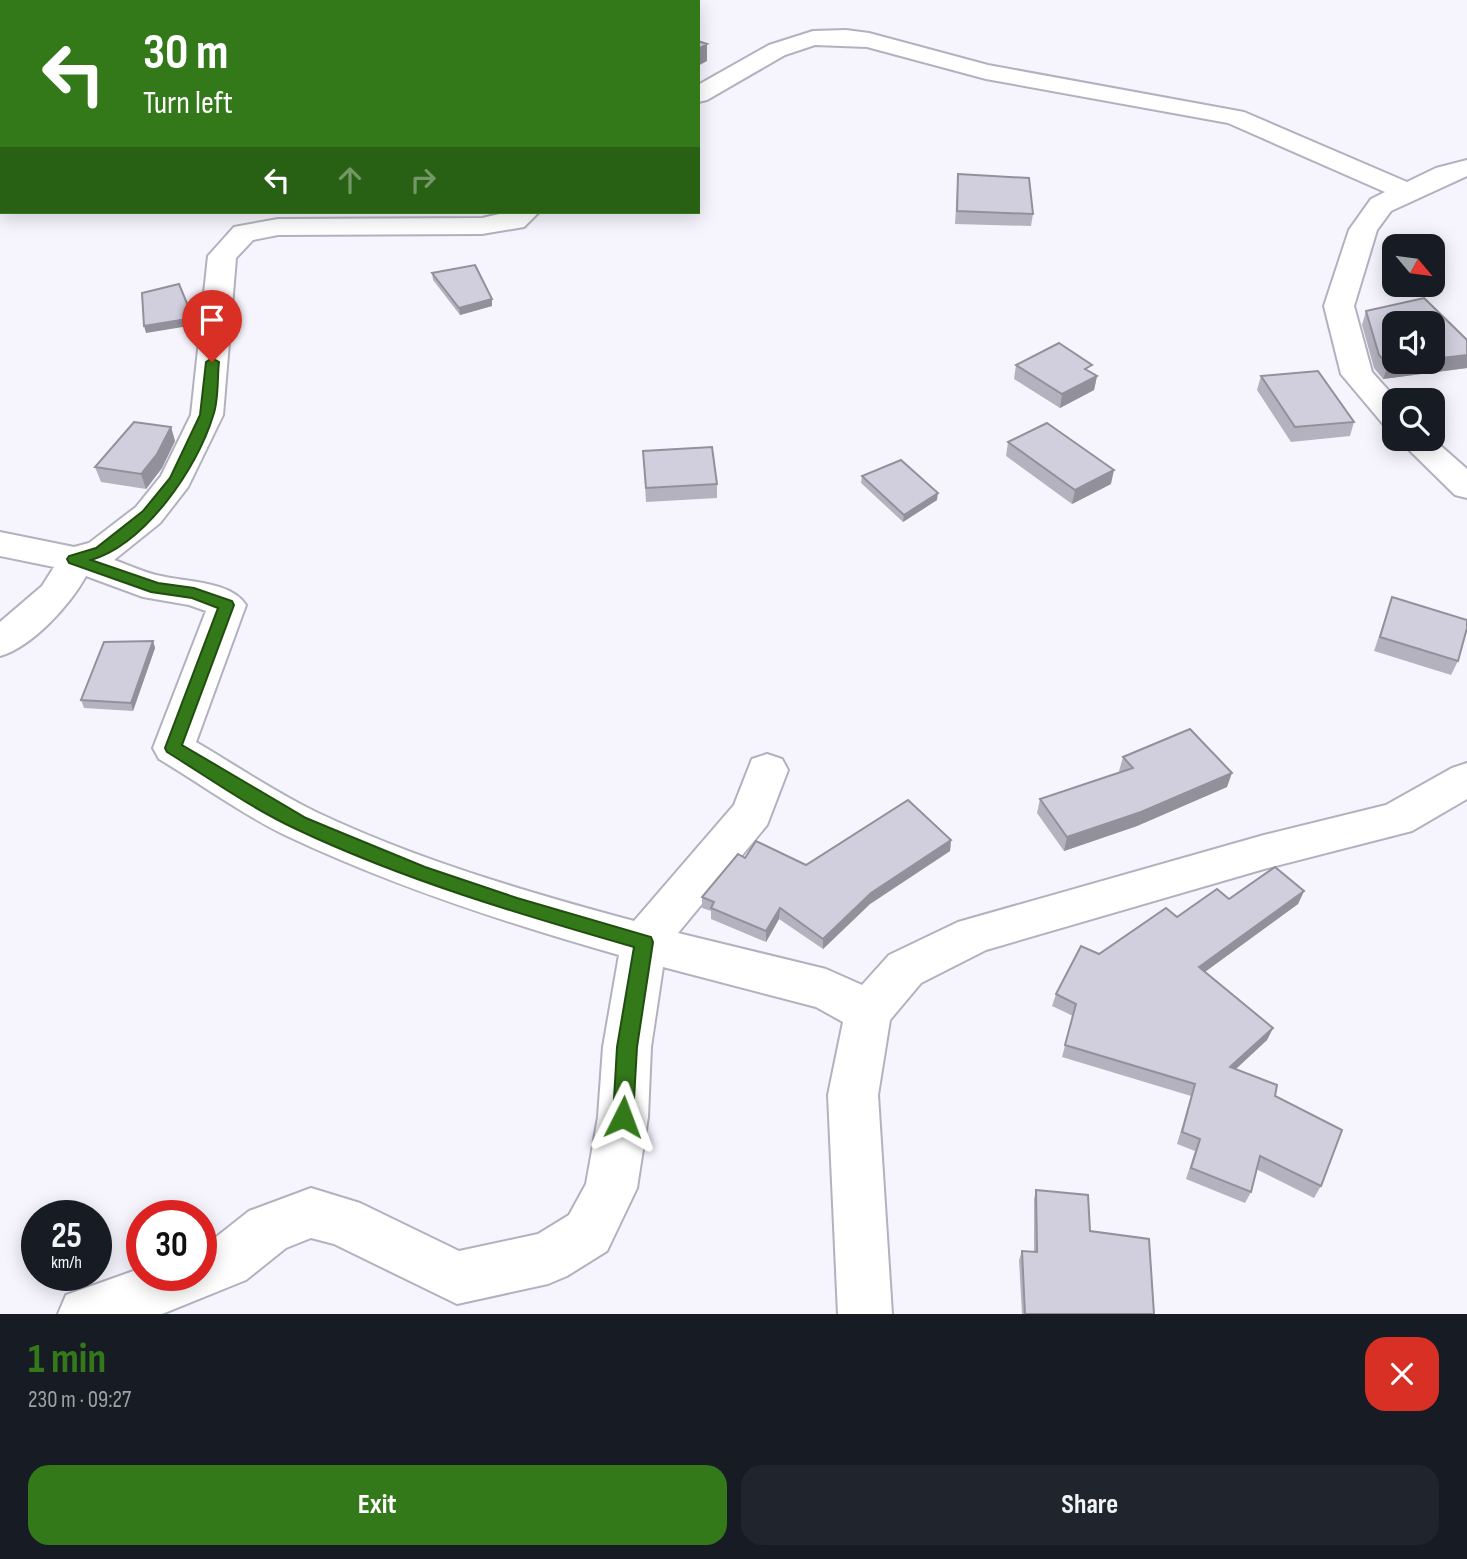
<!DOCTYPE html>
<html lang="en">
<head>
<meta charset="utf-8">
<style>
	:root { --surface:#171b24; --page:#20242c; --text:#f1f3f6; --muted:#9ea1a6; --accent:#337819 }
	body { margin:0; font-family:"Sofia Sans Condensed",sans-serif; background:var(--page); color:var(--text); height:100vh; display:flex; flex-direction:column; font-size:26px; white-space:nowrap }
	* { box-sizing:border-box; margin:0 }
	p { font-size:23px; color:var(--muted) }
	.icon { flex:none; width:38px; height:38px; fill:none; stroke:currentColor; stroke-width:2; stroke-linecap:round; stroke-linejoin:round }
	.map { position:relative; height:1314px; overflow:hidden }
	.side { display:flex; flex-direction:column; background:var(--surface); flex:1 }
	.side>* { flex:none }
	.top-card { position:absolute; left:0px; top:0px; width:700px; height:214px; box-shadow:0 4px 18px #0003; background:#337819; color:#fff; overflow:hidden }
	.needle { width:46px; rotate:119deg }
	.buttons { position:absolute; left:1382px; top:234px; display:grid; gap:14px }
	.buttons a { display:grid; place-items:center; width:63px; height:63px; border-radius:14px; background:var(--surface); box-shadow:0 4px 18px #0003; font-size:35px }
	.speed { position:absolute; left:21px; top:1200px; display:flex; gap:14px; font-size:35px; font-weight:700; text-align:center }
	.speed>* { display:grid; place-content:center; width:91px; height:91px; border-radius:50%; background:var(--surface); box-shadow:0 4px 18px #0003; line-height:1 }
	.speed small { font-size:18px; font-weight:400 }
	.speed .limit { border:10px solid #d22; background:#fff; color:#111 }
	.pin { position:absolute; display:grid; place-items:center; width:60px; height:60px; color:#fff; margin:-72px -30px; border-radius:50% 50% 50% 0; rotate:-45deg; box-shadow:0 0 7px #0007 }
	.pin .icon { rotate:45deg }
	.me { position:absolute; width:77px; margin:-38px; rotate:3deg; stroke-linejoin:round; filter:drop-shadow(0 0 5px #0008) }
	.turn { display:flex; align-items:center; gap:24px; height:147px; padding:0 28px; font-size:32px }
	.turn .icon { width:91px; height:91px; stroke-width:2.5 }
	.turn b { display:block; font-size:49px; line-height:60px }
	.lanes { display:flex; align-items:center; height:66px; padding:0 28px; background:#0003; justify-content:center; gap:35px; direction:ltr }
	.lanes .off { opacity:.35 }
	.round { display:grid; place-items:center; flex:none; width:74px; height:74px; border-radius:21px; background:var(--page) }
	.head { display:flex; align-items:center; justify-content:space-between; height:119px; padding:0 28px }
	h1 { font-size:42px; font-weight:700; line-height:52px; color:var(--accent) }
	.primary-button { display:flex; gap:14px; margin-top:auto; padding:14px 28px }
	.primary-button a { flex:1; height:80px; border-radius:21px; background:var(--accent); color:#fff; font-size:28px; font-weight:700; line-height:80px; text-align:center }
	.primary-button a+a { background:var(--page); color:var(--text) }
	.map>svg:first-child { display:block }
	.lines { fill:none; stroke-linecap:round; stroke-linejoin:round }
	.street-casing { stroke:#b2b1bf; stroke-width:4 }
	.path { stroke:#828188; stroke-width:2.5; stroke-dasharray:4.5 2.5; stroke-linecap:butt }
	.street { fill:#fff; fill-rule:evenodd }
	.wall { fill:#b4b2bf }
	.shaded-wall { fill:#92919b }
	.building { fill:#d1cfde; stroke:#92919b; stroke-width:2 }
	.route { fill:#337819; stroke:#214e10; stroke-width:2 }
</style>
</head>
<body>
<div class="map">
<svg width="1467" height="1314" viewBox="0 0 1467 1314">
	<rect width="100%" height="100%" fill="#f6f5fe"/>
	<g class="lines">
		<defs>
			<path id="street" d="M846 30 869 33 988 65 1244 112 1407 182 1436 168 1467 160V176L1391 211 1377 230 1354 306 1372 372 1398 401H1395V427L1383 424 1341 374 1324 306 1349 230 1371 199 1385 192 1228 123 986 79 867 47 815 45 785 55 707 100 698 102V85L769 45 813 31Z
				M508 212H539L524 227 482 234 278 235 253 240 236 258 223 415 188 487 160 523 114 560C129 565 145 573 161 576 185 582 231 581 246 605L196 742C235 765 275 792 316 812 417 860 527 892 634 921L734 805 752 759 767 754 782 759 788 770 767 825 678 933 826 969 862 985 889 955 958 922 1264 835 1386 805 1452 768 1467 763V799L1412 831 1264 869 986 950 921 983 890 1020 878 1095 892 1314H838L828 1095 843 1022 816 1007 663 967 651 1047 648 1117 637 1188 607 1251 567 1276 548 1284 457 1304 334 1244 311 1238 286 1248 246 1280 162 1314H58L66 1295 142 1268V1276H201V1245L211 1241 249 1211 311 1188 360 1203 459 1251 538 1234 569 1215 586 1184 598 1117 603 1047 619 955C506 923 393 886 287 836 243 815 201 784 159 759L153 748 206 611 189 605 143 597 86 576C70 605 32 647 0 656V622L42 586 54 567 0 556V532L74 547 89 543 136 507 161 476 191 415 208 256 234 227 278 219 482 218Z
				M1398 439H1433L1467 469V498L1455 495Z"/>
		</defs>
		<!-- street casing -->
		<use href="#street" class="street-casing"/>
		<!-- path -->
		<path class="path" d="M0 2 3 0"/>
		<!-- street -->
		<use href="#street" class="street"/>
	</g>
	<!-- wall -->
	<path class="wall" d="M958 174 1033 214 1031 226 955 224Z
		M432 273 492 299V306L460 315 433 280Z
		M1366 311 1467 340V368L1383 379 1374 368 1362 325Z
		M1016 365 1090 372 1097 376 1094 390 1060 408 1014 379Z
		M1261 376 1354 422 1350 436 1291 442 1257 390Z
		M171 427 175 441 162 468 146 489 101 482 95 467Z
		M1008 442 1111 484 1072 504 1006 456Z
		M643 451 717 484V498L646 502Z
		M862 476 937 500 903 522 861 483Z
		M1392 597 1458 661 1451 675 1374 651Z
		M153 641 155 648 133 711 84 708 81 700Z
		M1123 757 1227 787 1137 826 1064 851 1037 813 1040 799 1120 772 1119 771Z
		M951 840 950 851 870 904 823 949 779 919 766 942 711 919V911L702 908V897L745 858 806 865Z
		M1304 891 1298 904 1204 972 1273 1028 1267 1040 1236 1069 1275 1096 1321 1186 1314 1198 1256 1169 1251 1192 1245 1203 1186 1179 1195 1151 1177 1144 1191 1096 1062 1057 1073 1016 1052 1006 1056 994 1099 954 1177 917 1229 899Z
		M1036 1190 1090 1231 1154 1314H1022L1019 1260 1022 1251 1034 1252V1199Z"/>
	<!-- shaded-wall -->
	<path class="shaded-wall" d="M707 44V61L698 66V49Z
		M492 299V306L460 315 459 308Z
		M193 318 195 325 146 333 144 326Z
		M1467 355V368L1383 379 1388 365 1410 362H1433V359Z
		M1097 376 1094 390 1060 408 1062 394Z
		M171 427 175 441 162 468 146 489 141 474Z
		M1114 470 1111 484 1072 504 1075 490Z
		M938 493 937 500 903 522 904 515Z
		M153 641 155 648 133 711 131 703Z
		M1232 773 1227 787 1137 826 1064 851 1067 837Z
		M951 840 950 851 870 904 823 949V939L871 893Z
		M1304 891 1298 904 1194 980 1199 967Z
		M780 908 779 919 766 942V931Z
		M1273 1028 1267 1040 1225 1079 1230 1067Z"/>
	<!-- building -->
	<path class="building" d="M698 41 707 44 698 49Z
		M958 174 1029 178 1033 214 957 211Z
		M475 265 492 299 459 308 432 273Z
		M179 284 193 318 144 326 142 293Z
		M1424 298 1467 340V355L1433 359V324H1395V362H1410L1388 365 1379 355 1366 311Z
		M1059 343 1092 365 1085 369 1097 376 1062 394 1016 365Z
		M1318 371 1354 422 1295 427 1261 376Z
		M134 422 171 427 157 454 141 474 95 467Z
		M1047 423 1114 470 1075 490 1008 442Z
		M712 447 717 484 646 488 643 451Z
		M901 460 938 493 904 515 862 476Z
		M1392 597 1467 620V628L1458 661 1380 637Z
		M153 641 131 703 81 700 104 642Z
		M1190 729 1232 773 1141 812 1067 837 1040 799 1133 768 1123 757Z
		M908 800 951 840 871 893 823 939 780 908 766 931 711 908 714 902 702 897 738 854 745 858 756 841 806 865Z
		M1275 867 1304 891 1199 967 1273 1028 1230 1067 1277 1085 1275 1096 1342 1130 1321 1186 1260 1156 1251 1192 1191 1168 1200 1139 1182 1132 1195 1084 1065 1045 1076 1004 1056 994 1081 946 1099 954 1166 908 1177 917 1217 889 1229 899Z
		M1036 1190 1088 1195 1090 1231 1149 1239 1154 1314H1025L1022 1251 1037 1252Z"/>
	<!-- route -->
	<path class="route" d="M212 358 219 362C217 379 219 400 213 416 197 469 145 544 91 560L158 583 194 588 232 601 234 605 182 745 306 818 330 828 425 867 517 898 651 937 653 942 637 1047 633 1117 630 1124 623 1126 616 1124 613 1117 617 1047 634 947C519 914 404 880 296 829 251 808 209 778 167 752L165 748 218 608 192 598 151 592 69 563 67 559 69 556 96 548 143 511 170 478 200 415 206 362Z"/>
</svg>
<div class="buttons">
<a><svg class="needle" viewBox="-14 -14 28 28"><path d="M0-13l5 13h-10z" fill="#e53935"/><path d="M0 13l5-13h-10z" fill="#9ea1a6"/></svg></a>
<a><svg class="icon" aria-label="sound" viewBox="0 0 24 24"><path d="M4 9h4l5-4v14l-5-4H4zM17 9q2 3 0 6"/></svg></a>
<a><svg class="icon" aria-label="search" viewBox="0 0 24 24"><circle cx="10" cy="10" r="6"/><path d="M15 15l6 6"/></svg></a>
</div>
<div class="speed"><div>25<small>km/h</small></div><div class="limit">30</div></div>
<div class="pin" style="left:212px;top:362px;background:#d93025"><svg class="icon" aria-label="arrive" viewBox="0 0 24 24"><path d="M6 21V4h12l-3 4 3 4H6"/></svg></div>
<svg class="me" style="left:623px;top:1117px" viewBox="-20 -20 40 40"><path d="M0-17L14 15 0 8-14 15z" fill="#337819" stroke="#fff" stroke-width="4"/></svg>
<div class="top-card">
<div class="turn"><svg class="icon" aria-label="left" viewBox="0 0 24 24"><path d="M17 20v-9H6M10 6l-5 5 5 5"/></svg><div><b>30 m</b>Turn left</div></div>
<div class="lanes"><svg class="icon" aria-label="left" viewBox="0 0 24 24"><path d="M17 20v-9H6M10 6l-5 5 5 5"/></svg><svg class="icon off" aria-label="ahead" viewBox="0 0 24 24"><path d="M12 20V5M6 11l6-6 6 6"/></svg><svg class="icon off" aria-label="right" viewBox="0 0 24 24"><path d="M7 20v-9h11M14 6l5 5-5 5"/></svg></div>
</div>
</div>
<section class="side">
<div class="head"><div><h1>1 min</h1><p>230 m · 09:27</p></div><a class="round" style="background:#d93025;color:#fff"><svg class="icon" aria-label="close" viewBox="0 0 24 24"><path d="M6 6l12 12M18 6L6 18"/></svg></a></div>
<div class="primary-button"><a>Exit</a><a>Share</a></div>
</section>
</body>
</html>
